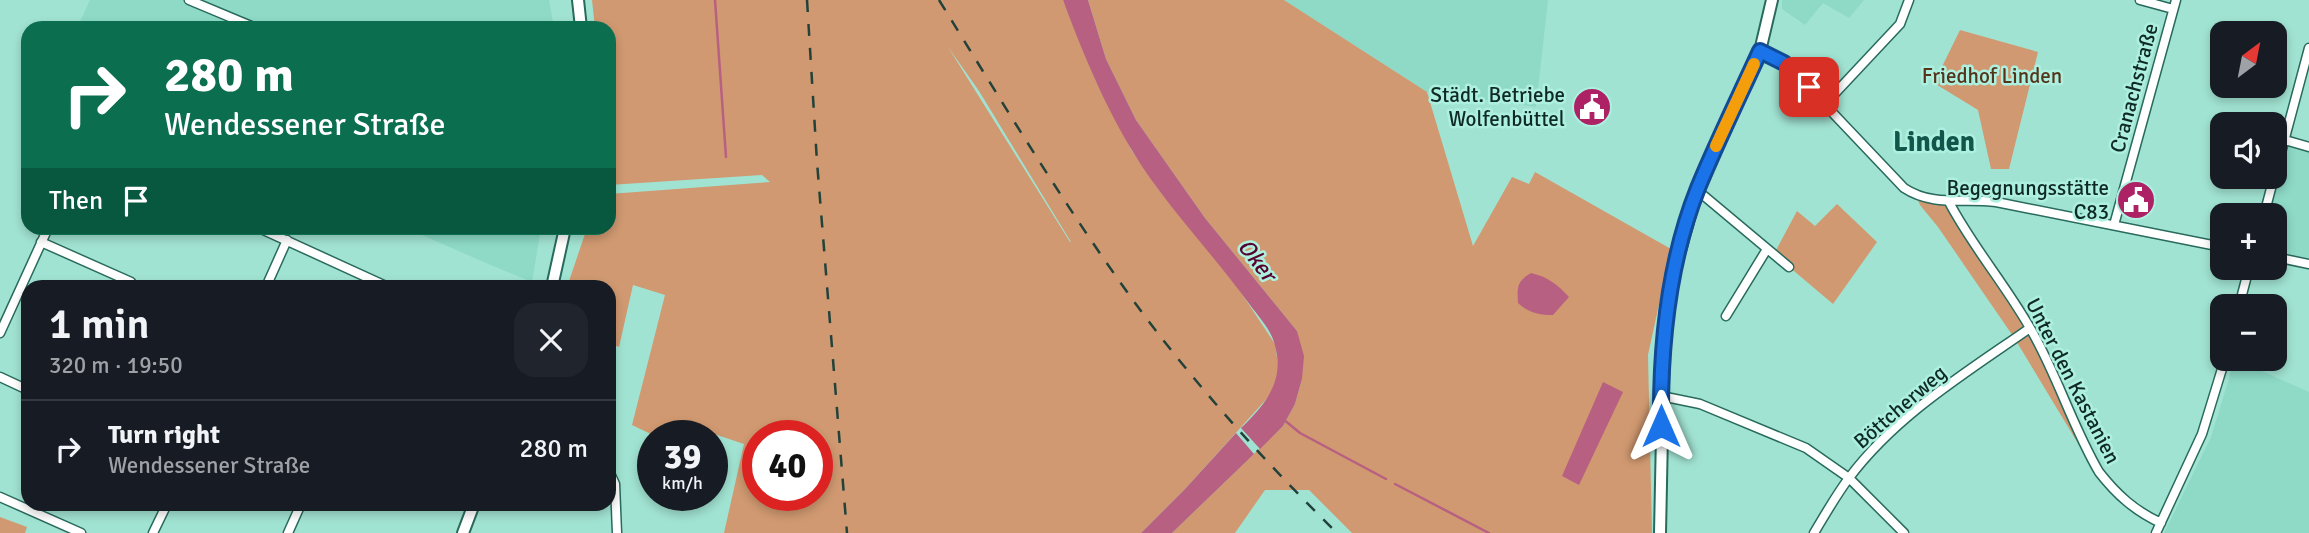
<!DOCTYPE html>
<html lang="en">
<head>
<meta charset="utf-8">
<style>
	:root { --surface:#171b24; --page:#20242c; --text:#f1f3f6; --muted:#9ea1a6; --line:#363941 }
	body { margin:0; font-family:Signika,sans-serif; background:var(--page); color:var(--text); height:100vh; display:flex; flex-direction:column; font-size:26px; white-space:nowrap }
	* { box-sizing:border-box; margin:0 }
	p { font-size:23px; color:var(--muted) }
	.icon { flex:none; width:38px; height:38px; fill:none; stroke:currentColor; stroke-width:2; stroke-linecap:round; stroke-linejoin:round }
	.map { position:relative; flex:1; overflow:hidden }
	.panel { position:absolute; left:21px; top:280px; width:595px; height:231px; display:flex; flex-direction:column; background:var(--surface); border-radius:21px; box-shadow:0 4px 10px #0003 }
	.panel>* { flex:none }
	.top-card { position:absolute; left:21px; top:21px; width:595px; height:214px; border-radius:21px; box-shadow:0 4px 10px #0003; background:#0b6e4f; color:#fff; overflow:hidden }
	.needle { width:46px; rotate:32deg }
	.fabs { position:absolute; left:2210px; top:21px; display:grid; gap:14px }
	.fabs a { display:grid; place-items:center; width:77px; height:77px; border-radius:14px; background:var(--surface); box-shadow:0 4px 10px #0003; font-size:35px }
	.speed { position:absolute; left:637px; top:420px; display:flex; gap:14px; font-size:35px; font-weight:700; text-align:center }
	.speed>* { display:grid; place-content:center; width:91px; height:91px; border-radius:50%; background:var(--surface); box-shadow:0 4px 10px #0003; line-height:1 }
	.speed small { font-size:18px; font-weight:400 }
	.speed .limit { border:10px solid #d22; background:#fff; color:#111 }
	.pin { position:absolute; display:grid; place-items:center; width:60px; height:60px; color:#fff; margin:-30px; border-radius:14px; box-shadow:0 4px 10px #0006 }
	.me { position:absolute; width:77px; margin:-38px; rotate:0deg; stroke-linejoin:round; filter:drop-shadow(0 0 5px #0008) }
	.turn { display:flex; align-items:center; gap:24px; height:147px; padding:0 28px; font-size:32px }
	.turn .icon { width:91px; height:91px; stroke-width:2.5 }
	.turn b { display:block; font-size:49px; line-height:60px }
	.then { display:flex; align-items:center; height:66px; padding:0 28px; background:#0003; gap:14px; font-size:26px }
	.round { display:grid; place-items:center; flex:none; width:74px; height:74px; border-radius:21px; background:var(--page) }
	.headline { display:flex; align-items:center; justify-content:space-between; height:119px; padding:0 28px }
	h1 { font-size:42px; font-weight:600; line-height:52px }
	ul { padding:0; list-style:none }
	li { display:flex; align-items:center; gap:21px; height:98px; padding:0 28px; border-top:2px solid var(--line) }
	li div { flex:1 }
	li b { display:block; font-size:26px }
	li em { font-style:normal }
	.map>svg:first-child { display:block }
	.built { fill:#8edac7 }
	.green { fill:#d09971; fill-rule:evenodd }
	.water { fill:#b86081 }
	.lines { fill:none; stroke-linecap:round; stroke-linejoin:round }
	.stream { stroke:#b86081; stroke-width:2.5 }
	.street-casing { stroke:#286a5c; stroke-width:11 }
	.secondary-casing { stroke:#286a5c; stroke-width:14 }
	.street { stroke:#fff; stroke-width:8 }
	.secondary { stroke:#fff; stroke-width:10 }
	.rail { stroke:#22423a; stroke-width:2.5; stroke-dasharray:12 12; stroke-linecap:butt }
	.route-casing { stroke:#114b97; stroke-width:18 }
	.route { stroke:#1a73e8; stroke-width:12 }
	.slow { stroke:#f59e0b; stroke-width:12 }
	.labels { text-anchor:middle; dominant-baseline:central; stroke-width:5; stroke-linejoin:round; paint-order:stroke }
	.park-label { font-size:21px; fill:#54341b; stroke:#aef0df }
	.street-label { font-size:21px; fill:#0f2a24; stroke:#aef0df }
	.poi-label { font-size:21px; fill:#0f2a24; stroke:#aef0df; text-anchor:end }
	.water-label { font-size:23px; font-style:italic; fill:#56002d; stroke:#aef0df }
	.district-label { font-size:28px; font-weight:bold; fill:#10564a; stroke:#aef0df }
</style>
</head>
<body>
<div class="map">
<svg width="2309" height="533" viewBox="0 0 2309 533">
	<rect width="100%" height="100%" fill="#a1e3d2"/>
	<!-- built -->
	<path class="built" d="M90 0H549L554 28H77Z
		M1284 0H1548L1536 107 1427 92Z
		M1782 0H1864L1849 18 1823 3 1805 25 1782 9Z
		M2285 140 2309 147V263L2275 259V215H2264Z
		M406 228H541L532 282 486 263Z
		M2235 359 2309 392V533H2164L2211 437Z"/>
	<!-- green -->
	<path class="green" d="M592 0H1063L1096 81 1132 151 1158 189 1232 279 1275 344 1279 370 1271 394 1185 489 1141 533H724L744 444 714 434 712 437 655 436 632 425 665 295 633 285 619 347 609 343V287H567L587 228H609V194L770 182 762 175 609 185V28H595ZM948 47 979 91 1071 242H1070ZM758 436H817V495H758Z
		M1088 0H1284L1427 92 1473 246 1512 177 1529 184 1535 172 1671 249 1648 355 1652 533H1352L1309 490H1265L1235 533H1172L1283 426 1295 404 1302 379 1297 331 1205 218 1136 120 1106 59Z
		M1960 30 2038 52 2009 169H1991L1978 110 1934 83Z
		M1916 196 1949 202 2030 328 2089 456 2079 445 2015 339 1938 227 1920 205Z
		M1837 204 1877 242 1833 304 1774 254 1797 211 1815 226Z
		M0 517 27 527 25 533H0Z"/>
	<!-- water -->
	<path class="water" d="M1063 0H1088L1106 59 1136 120 1205 218 1297 331 1304 356 1302 379 1295 404 1283 426 1260 449 1241 428C1265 405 1285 381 1275 346 1272 331 1259 317 1250 305 1221 265 1188 229 1158 189 1116 133 1087 65 1063 0Z
		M1531 273C1548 277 1557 284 1569 297L1553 315C1538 315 1529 313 1518 303 1517 287 1517 281 1531 273Z
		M1603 382 1623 392 1579 485 1562 476Z
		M1236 433 1254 454 1172 533H1141L1185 489Z"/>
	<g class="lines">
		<!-- stream -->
		<path class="stream" d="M715 0 726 157
			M1283 419 1300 433 1386 479
			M1395 484 1489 533"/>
		<defs>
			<path id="street" d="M189 0 256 28
				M2140 0 2173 9
				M1760 51 1792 70 1904 188C1933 207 1963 198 1996 202L2222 247
				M1825 104 1900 24 1909 0
				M2285 140 2309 147
				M2275 175 2309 48
				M1697 190 1789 267
				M1949 202C1972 246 2005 284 2030 328 2057 374 2072 426 2099 472 2117 495 2135 511 2161 523
				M2264 215 2274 177
				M2114 225 2176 0
				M259 228 388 287
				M41 242 131 282 134 287
				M2275 257 2309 264
				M266 287 287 240
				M2239 306 2249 268
				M1726 316 1767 249
				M0 333 48 228
				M0 377 28 390
				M1661 396 1700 404 1806 448 1849 478 1904 533
				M609 471 615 484 617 533
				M0 497 81 533
				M153 533 167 504
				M288 533 301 504
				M1814 533C1825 515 1836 495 1849 478 1896 415 1967 372 2030 328
				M2156 533 2202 434 2225 359"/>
			<path id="secondary" d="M578 0 581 28
				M552 287 565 228
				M463 533 474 504
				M1660 533 1664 336 1673 276 1697 190 1760 51 1772 0"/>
		</defs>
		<!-- street casing -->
		<use href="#street" class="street-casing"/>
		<!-- secondary casing -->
		<use href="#secondary" class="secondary-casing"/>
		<!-- street -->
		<use href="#street" class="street"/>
		<!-- secondary -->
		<use href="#secondary" class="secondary"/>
		<!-- rail -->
		<path class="rail" d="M807 0 817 162 847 533
			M939 0C1004 105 1068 212 1141 311 1200 390 1267 464 1337 533"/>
	</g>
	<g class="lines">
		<defs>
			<path id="route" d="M1661 426C1660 346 1668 263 1698 188 1717 142 1739 97 1760 51L1784 63 1809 87"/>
		</defs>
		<!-- route casing -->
		<use href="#route" class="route-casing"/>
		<!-- route -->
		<use href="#route" class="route"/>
		<!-- slow -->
		<path class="slow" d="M1716 146 1754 64"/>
	</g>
	<!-- icons -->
	<defs>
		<symbol id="civic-disc" viewBox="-11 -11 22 22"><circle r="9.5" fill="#ac2265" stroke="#aef0df"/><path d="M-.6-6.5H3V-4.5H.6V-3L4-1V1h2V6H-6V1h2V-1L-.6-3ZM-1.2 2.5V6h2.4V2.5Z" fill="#fff"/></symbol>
	</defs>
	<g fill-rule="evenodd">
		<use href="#civic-disc" x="1570" y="85" width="44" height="44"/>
		<use href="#civic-disc" x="2114" y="178" width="44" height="44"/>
	</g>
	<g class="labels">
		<!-- park labels -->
		<g class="park-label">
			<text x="1992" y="76">Friedhof Linden</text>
		</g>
		<!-- street labels -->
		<g class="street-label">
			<text transform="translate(2134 88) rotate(-75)">Cranachstraße</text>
			<text transform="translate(2073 381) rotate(63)">Unter den Kastanien</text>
			<text transform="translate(1900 407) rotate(-41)">Böttcherweg</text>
		</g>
		<!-- poi labels -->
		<g class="poi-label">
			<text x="1565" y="95">Städt. Betriebe<tspan x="1565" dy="24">Wolfenbüttel</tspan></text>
			<text x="2109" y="188">Begegnungsstätte<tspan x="2109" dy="24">C83</tspan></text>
		</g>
		<!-- water labels -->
		<g class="water-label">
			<text transform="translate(1257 260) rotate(52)">Oker</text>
		</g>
		<!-- district labels -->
		<g class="district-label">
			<text x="1934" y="142">Linden</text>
		</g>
	</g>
</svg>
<div class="fabs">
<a><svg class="needle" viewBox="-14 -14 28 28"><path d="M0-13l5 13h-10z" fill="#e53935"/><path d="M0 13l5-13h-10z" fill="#9ea1a6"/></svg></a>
<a><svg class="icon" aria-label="sound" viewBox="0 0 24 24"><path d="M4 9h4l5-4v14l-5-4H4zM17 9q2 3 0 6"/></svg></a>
<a>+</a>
<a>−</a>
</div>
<div class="speed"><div>39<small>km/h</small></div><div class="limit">40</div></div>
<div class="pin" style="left:1809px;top:87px;background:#d93025"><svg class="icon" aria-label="arrive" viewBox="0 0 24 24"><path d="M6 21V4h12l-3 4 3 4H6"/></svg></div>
<svg class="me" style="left:1661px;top:426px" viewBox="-20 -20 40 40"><path d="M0-17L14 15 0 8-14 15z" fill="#1a73e8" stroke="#fff" stroke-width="4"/></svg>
<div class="top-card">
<div class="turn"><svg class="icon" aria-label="right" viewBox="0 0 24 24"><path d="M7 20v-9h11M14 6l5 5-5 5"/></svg><div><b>280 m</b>Wendessener Straße</div></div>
<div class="then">Then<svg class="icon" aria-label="arrive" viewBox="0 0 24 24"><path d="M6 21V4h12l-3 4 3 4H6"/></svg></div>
</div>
<section class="panel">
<div class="headline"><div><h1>1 min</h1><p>320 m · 19:50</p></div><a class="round"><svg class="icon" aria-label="close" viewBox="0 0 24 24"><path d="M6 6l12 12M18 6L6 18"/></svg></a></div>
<ul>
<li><svg class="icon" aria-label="right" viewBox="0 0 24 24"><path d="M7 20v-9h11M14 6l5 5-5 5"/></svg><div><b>Turn right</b><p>Wendessener Straße</p></div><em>280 m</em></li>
</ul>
</section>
</div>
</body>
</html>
